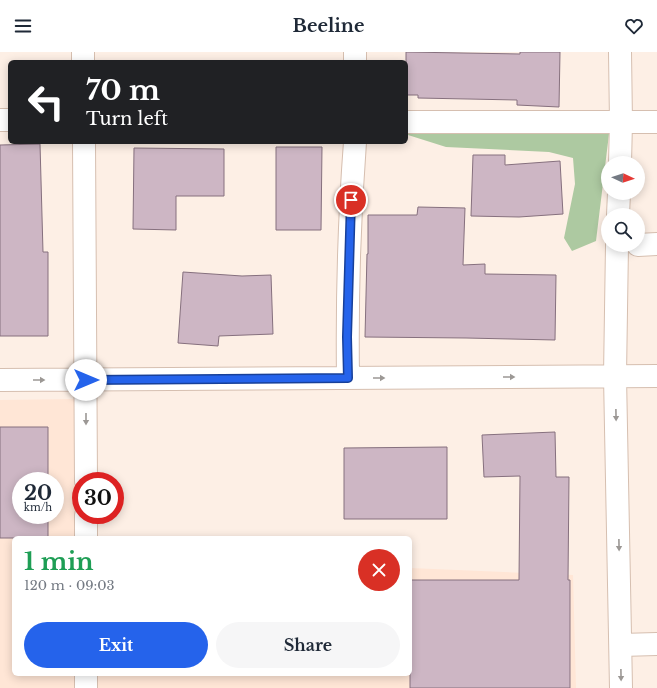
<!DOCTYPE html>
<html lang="en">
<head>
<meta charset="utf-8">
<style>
	:root { --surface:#fff; --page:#f6f6f7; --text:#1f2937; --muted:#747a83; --accent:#2563eb }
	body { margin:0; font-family:"Libre Baskerville",serif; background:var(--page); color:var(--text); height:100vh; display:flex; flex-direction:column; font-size:15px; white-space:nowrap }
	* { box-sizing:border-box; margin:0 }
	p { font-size:13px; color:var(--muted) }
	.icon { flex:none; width:22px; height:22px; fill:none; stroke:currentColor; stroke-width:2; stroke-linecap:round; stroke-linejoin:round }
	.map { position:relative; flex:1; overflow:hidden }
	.details { position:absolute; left:12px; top:484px; width:400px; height:140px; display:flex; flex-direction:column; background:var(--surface); border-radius:6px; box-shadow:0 2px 10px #0003 }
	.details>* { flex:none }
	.top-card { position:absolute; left:8px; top:8px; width:400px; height:84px; border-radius:6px; box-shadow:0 2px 10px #0003; background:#202124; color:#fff; overflow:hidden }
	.needle { width:26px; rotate:94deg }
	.buttons { position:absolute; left:601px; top:104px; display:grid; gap:8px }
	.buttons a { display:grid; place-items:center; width:44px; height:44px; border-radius:50%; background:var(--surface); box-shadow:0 2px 10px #0003; font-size:20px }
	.speed { position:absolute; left:12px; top:420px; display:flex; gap:8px; font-size:20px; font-weight:700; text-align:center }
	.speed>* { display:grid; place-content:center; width:52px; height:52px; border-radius:50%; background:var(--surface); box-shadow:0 2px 10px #0003; line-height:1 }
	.speed small { font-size:10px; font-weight:400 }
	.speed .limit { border:6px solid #d22; background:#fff; color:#111 }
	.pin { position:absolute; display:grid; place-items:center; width:34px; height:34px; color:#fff; margin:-17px; border:2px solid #fff; border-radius:50%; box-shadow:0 1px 4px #0007 }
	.me { position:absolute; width:44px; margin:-22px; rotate:90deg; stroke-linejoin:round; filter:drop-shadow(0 0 3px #0008) }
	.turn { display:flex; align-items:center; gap:14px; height:84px; padding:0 12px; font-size:18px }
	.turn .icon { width:52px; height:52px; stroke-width:2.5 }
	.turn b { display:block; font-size:28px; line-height:34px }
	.round { display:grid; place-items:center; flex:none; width:42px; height:42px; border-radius:21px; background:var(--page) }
	.head { display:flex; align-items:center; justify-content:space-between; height:68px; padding:0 12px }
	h1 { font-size:24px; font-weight:800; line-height:30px; color:#1e9e55 }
	.action { display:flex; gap:8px; margin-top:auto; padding:8px 12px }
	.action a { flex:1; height:46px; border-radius:24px; background:var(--accent); color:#fff; font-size:16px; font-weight:800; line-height:46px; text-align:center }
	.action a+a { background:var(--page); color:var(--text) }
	header { display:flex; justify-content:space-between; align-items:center; height:52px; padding:0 12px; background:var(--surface); font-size:18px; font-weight:800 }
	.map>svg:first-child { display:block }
	.built { fill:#ffe6d6; fill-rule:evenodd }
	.forest { fill:#adc9a1 }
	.building { fill:#cdb6c4; stroke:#86707e }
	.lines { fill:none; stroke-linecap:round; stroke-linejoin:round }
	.minor-casing { stroke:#d6bfb0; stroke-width:24 }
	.minor { stroke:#fff; stroke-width:22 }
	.oneway { fill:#9c9895 }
	.route-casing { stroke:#184099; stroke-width:10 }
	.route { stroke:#2563eb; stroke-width:7 }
</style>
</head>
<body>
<header><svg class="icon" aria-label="menu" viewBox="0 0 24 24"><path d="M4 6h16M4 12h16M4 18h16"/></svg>Beeline<svg class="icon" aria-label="heart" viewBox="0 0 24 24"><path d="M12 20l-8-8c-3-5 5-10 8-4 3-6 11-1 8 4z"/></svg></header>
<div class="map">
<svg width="657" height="636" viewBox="0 0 657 636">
	<rect width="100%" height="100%" fill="#fdefe5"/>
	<!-- built -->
	<path class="built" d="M74 347 78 486H14V622H410V516L573 523 576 636H0V348ZM21 429H55V463H21Z"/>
	<!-- forest -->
	<path class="forest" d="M414 61H588L609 82 596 189 572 199 564 186 575 132 573 106 549 100 446 95 408 83Z"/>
	<!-- building -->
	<path class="building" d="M406 0 520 2V0H560L559 55 517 53V48L418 46V43H406Z
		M40 92 43 200H48V284H0V93Z
		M276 95H322L321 178H276Z
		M134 96 224 97V144H176V178L133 177Z
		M473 103H505V113L560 109 563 162 519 165 471 164Z
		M418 155 465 156 463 213 485 212V222L556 223 555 288 466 286 365 285 367 202H368V163H417Z
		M183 220 242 224 271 223 273 282 219 284 218 294 178 291Z
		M0 375H48V429H21V463H48V486H0Z
		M555 380 556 425H569L568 528H570V636H410V528H519L520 424 484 425 482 383Z
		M447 395V467H344V396Z"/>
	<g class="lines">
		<defs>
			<path id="minor" d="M83 0V10
				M355 0V10
				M0 68H10
				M406 70H657
				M84 90 86 429
				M620 111 621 70 620 0
				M618 163 619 141
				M617 193 615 324 621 636
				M638 193 657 192
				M348 326C347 248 349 169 355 90
				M0 328 657 324
				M86 463V486
				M621 593 657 592
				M86 622V636"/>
		</defs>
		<!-- minor casing -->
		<use href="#minor" class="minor-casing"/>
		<!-- minor -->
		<use href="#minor" class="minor"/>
	</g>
	<!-- one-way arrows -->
	<defs><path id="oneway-solid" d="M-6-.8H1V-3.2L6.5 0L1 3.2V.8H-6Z"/></defs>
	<g class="oneway">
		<use href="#oneway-solid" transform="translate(509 325)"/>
		<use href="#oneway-solid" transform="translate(379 326)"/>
		<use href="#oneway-solid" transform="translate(39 328)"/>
		<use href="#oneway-solid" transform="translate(616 363) rotate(89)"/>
		<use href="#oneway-solid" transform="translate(86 367) rotate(90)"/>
		<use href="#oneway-solid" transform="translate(619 493) rotate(89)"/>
		<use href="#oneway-solid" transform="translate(621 623) rotate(89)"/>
	</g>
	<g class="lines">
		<defs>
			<path id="route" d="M86 328 348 326 347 285 351 148"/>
		</defs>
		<!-- route casing -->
		<use href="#route" class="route-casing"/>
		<!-- route -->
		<use href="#route" class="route"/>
	</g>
</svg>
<div class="buttons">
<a><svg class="needle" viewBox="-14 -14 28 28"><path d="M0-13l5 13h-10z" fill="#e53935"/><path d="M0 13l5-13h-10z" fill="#747a83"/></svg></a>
<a><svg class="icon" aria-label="search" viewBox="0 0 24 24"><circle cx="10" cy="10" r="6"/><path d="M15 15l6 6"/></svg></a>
</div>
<div class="speed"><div>20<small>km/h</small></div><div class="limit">30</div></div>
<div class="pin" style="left:351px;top:148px;background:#d93025"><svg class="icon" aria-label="arrive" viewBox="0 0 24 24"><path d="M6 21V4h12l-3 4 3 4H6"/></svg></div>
<svg class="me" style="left:86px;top:328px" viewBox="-20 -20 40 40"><circle r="19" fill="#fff"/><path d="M0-13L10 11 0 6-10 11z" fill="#2563eb"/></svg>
<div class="top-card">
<div class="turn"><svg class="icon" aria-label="left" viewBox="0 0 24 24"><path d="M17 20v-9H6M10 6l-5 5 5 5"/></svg><div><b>70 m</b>Turn left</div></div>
</div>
<section class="details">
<div class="head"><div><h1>1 min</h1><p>120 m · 09:03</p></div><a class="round" style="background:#d93025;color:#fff"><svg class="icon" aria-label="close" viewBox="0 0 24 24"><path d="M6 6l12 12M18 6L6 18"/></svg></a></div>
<div class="action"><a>Exit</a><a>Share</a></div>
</section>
</div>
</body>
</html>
